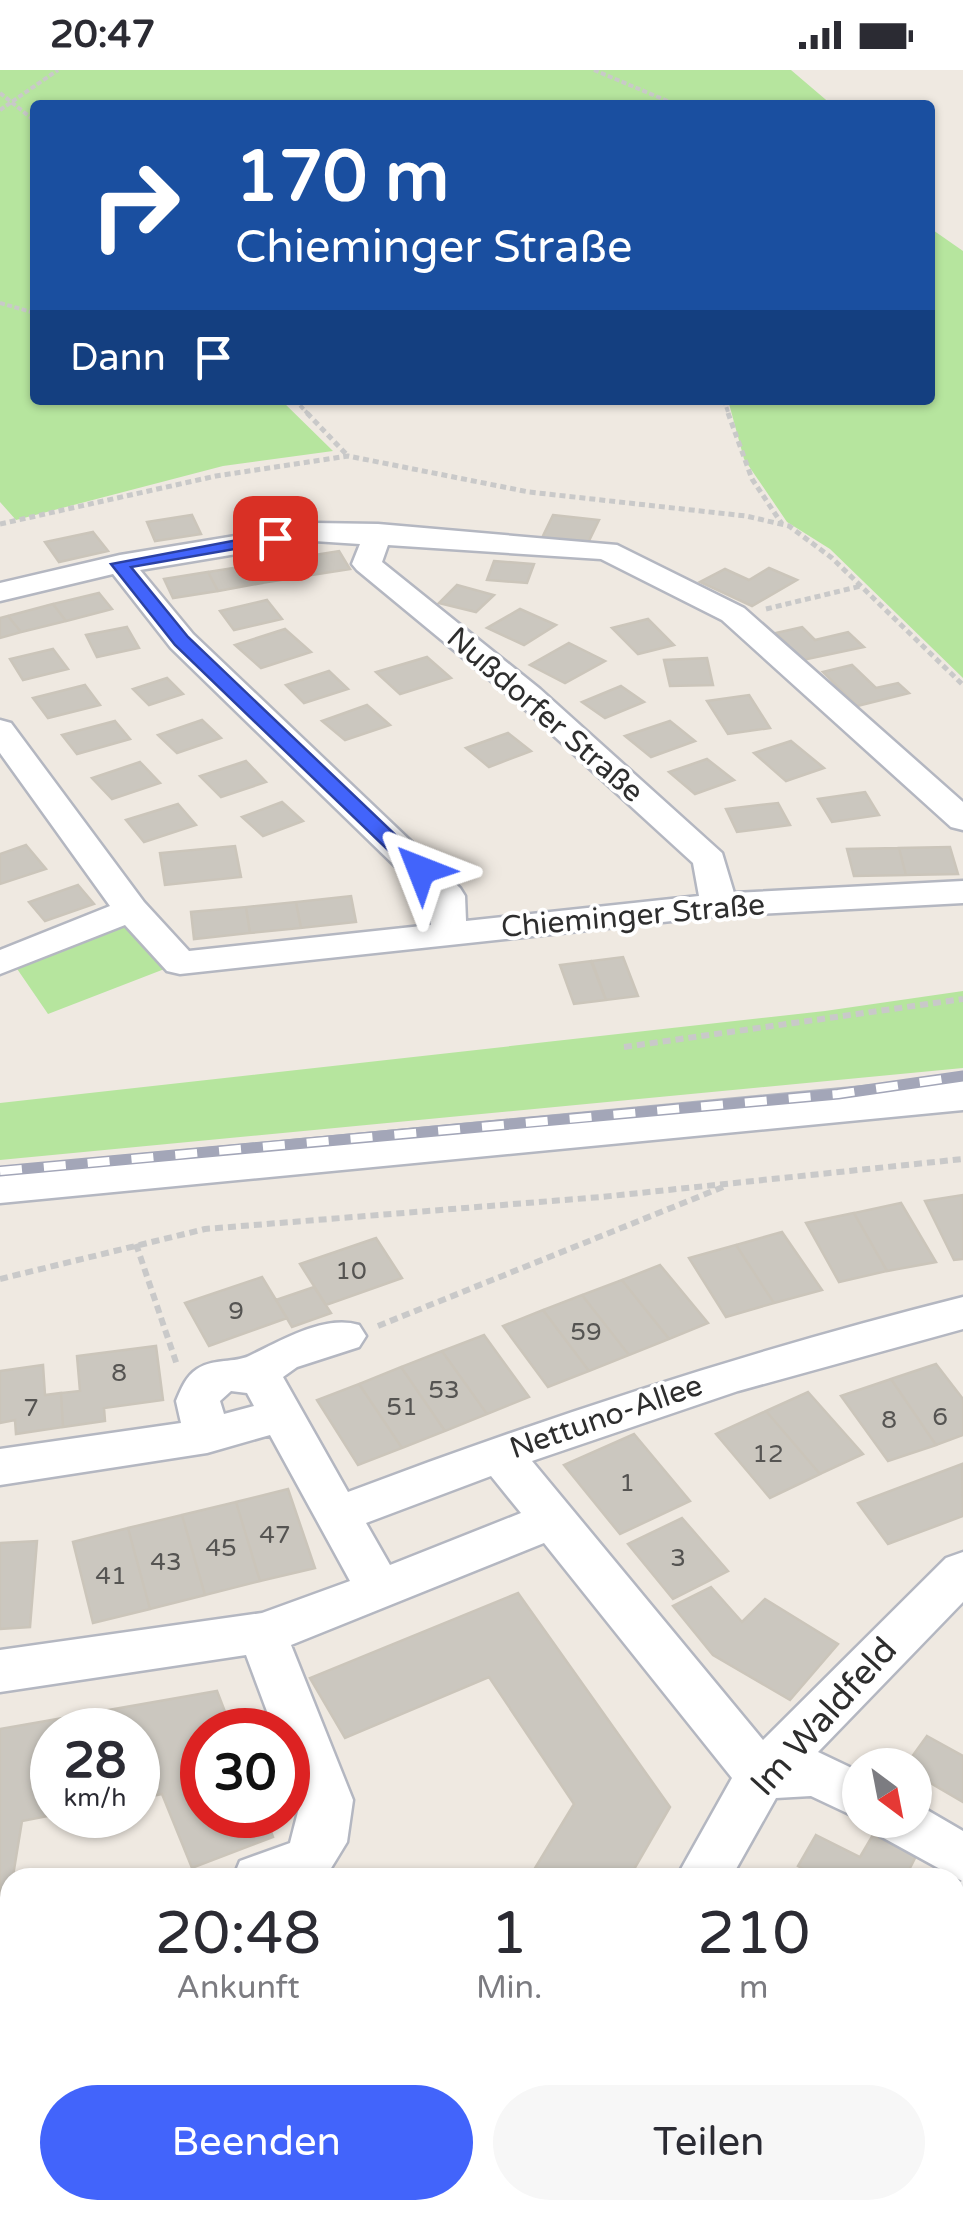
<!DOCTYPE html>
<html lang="de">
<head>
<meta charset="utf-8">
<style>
	:root { --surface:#fff; --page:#f7f7f7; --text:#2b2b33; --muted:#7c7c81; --accent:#4264fb }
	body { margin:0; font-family:"Varela Round",sans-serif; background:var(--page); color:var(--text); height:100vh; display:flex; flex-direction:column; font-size:38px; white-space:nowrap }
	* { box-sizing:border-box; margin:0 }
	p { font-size:32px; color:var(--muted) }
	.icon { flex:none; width:55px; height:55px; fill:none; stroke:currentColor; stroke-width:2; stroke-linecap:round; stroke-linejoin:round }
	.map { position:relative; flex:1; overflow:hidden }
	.sheet { position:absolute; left:0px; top:1798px; width:965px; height:352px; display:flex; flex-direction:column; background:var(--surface); border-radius:30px 30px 0 0; box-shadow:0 2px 8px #0004 }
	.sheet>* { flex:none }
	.hud { position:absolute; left:30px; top:30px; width:905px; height:305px; border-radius:10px; box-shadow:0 2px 8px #0004; background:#1a4fa0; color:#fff; overflow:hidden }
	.needle { width:65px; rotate:148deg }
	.fabs { position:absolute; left:842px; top:1678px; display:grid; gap:20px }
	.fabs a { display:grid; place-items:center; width:90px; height:90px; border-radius:50%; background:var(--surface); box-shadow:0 2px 8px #0004; font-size:50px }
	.speed { position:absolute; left:30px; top:1638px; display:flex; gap:20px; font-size:50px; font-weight:700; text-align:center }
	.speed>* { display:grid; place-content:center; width:130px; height:130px; border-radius:50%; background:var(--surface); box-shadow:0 2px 8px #0004; line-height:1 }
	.speed small { font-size:25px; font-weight:400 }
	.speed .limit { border:15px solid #d22; background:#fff; color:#111 }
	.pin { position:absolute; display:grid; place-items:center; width:85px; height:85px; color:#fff; margin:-42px; border-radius:20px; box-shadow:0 5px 15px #0006 }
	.me { position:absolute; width:110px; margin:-55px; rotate:315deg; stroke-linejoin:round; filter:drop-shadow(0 0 8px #0008) }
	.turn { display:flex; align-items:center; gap:35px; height:210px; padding:0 40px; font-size:45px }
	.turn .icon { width:130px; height:130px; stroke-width:2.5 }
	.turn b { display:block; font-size:70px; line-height:85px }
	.then { display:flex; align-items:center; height:95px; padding:0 40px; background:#0003; gap:20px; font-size:38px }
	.eta { display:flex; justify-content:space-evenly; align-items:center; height:170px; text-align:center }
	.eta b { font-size:60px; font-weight:600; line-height:70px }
	.action { display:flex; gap:20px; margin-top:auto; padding:20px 40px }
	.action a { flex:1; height:115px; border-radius:60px; background:var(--accent); color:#fff; font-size:40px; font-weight:600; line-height:115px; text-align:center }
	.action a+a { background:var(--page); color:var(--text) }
	.status { display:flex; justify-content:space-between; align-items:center; height:70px; padding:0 50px; background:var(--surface); direction:ltr }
	.status svg { height:28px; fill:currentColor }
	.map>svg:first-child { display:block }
	.green { fill:#b6e59e }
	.building { fill:#cbc7bf; stroke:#cbc5ba; stroke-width:2.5 }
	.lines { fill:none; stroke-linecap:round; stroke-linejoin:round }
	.minor-casing { stroke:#b4b7c1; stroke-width:5 }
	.tertiary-casing { stroke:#b4b7c1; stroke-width:5 }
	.path-far2 { stroke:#c9c9c9; stroke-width:4; stroke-dasharray:5 2.5; stroke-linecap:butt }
	.path-far1 { stroke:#c9c9c9; stroke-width:5; stroke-dasharray:6 4; stroke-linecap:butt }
	.path { stroke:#c9c9c9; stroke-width:6; stroke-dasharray:8 5; stroke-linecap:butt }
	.minor { fill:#fff; fill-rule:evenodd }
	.tertiary { fill:#fff; fill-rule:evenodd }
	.rail-casing { stroke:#a3a6b8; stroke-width:11 }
	.rail { stroke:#fff; stroke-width:8; stroke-dasharray:22; stroke-linecap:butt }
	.route { fill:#4264fb; stroke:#2b41a3; stroke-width:2.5 }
	.labels { text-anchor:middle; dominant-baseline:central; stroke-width:8; stroke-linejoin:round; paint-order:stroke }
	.number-label { font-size:25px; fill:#555452 }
	.street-label { font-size:30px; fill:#2e2e2e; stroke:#fff }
	.near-street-label { font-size:35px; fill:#2e2e2e; stroke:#fff }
</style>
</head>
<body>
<div class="status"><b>20:47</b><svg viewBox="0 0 49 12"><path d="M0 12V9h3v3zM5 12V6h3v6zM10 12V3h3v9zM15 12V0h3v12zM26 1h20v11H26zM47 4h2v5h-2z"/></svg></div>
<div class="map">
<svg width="963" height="2149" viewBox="0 0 963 2149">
	<rect width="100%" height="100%" fill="#efe9e1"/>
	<!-- green -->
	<path class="green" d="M0 0H791L832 35H35V330H281L333 381 223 396 16 450 0 432Z
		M930 158 963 181V608L830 479 787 452 744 389 728 330H930Z
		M131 840 180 893 48 944 11 890Z
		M963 921V998L0 1090V1033L825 941Z"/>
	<!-- building -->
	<path class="building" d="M192 445 201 464 155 471 147 452Z
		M553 445 599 450 588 473 542 468Z
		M93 462 108 481 59 492 45 472Z
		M339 481 350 499 306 506 296 488Z
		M296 488 306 506 262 513 252 495Z
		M494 491 534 494 527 513 487 510Z
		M252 495 262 513 218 521 208 502Z
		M769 498 797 510 752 536 700 512 725 499 749 510Z
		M208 502 218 521 173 528 164 509Z
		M457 515 494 525 476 542 439 533Z
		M99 523 112 539 66 551 53 534Z
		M267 530 282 549 234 560 220 541Z
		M53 534 66 551 21 562 8 546Z
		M520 539 556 555 524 575 487 558Z
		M8 546 21 562 0 568V548Z
		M648 549 674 575 638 584 612 558Z
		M127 557 139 578 97 587 86 565Z
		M802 557 815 570 848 562 864 577 803 590 776 563Z
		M285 559 311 582 261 598 235 575Z
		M569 573 605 591 565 613 530 595Z
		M53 579 68 599 23 610 10 589Z
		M427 587 451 608 400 624 376 602Z
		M707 588 713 615 670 616 664 590Z
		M852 595 876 618 898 613 909 623 857 636 823 602Z
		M329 601 348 619 304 633 286 615Z
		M167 608 183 624 149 635 133 619Z
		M85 615 100 635 48 648 33 628Z
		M621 616 644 632 605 648 582 632Z
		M749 625 770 658 728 664 707 631Z
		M367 635 390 655 345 670 322 651Z
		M202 650 221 668 177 683 158 665Z
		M115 651 130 669 77 684 62 665Z
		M670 651 695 671 651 687 625 666Z
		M508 663 531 681 489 697 466 678Z
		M791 671 824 698 786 711 754 683Z
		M707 689 734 710 695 724 669 702Z
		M246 691 266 712 221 727 200 706Z
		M140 692 160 713 112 729 92 708Z
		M865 722 879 745 832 752 818 729Z
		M282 732 303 751 263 766 242 747Z
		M778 733 790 755 737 762 726 739Z
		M178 734 196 755 144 772 126 750Z
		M26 775 46 799 0 814V784Z
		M235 776 241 807 165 815 160 783Z
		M950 777 958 804 906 805 899 778Z
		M899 778 906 805 854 806 847 779Z
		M78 815 94 834 45 851 29 832Z
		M351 826 356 852 301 858 296 832Z
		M296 832 301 858 250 863 246 837Z
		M246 837 250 863 194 869 191 842Z
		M623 887 638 926 606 930 592 891Z
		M591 891 606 930 574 934 560 895Z
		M963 1125V1189L954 1190 925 1131Z
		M901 1133 936 1192 887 1201 854 1143Z
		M854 1143 887 1201 839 1212 806 1153Z
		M782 1162 822 1220 774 1233 736 1175Z
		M376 1168 402 1208 326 1235 300 1194Z
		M736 1175 774 1233 726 1247 689 1188Z
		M660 1195 708 1253 669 1269 622 1210Z
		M262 1207 287 1248 209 1276 185 1233Z
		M622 1210 669 1269 629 1285 582 1225Z
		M314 1217 331 1243 292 1257 276 1230Z
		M582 1225 629 1285 589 1301 543 1240Z
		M543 1240 589 1301 548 1317 503 1256Z
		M484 1265 529 1327 487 1344 442 1281Z
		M156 1276 163 1330 104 1338 105 1351 63 1357 61 1323 80 1321 77 1286Z
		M442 1281 487 1344 445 1361 401 1297Z
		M936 1294 963 1329V1365L936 1375 891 1309Z
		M43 1295 45 1325 61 1323 63 1357 16 1364 15 1350 0 1353V1301Z
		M401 1297 445 1361 402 1378 359 1314Z
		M891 1309 936 1375 888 1391 841 1326Z
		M359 1314 402 1378 358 1395 317 1330Z
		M808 1322 863 1384 820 1404 766 1341Z
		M766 1341 820 1404 770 1428 716 1364Z
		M634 1364 690 1431 620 1464 564 1395Z
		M962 1394 963 1446 888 1474 858 1433Z
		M288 1419 315 1498 260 1511 236 1432Z
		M236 1432 260 1511 205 1525 182 1445Z
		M182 1445 205 1525 150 1539 128 1458Z
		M682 1448 728 1501 673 1529 628 1474Z
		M128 1458 150 1539 93 1553 73 1472Z
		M37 1471 30 1557 0 1559V1473Z
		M711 1517 742 1552 765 1529 838 1574 790 1630 713 1585 673 1536Z
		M518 1523 670 1737 629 1808H529L574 1734 489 1607 345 1668 310 1608Z
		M217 1621 232 1660H202V1745H265L273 1767 192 1798 162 1724 138 1729V1660H52L53 1745 22 1751 0 1885V1659Z
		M927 1666 963 1686V1732L915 1704V1695H906Z
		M816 1765 860 1787 873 1765 916 1786 905 1808H820L798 1796Z
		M963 1960V2028L955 2029V1961Z
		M963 2088V2149H961L955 2089Z
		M22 2140H122L120 2149H20Z
		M654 2140H722L717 2149H649Z
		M878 2140H941L948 2149H865Z"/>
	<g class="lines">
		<defs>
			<path id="minor" d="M314 453 378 454 617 475 744 538 963 732V760L951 757 722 550 601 489 388 475 382 492 540 619 722 783 734 823 963 811V833L718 846 180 904 167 901 125 855 0 904V880L110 836 0 683V650L11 653 144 832 189 881 431 855 429 829 171 578 113 504 0 531V513L120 485ZM314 471 360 474 352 494 357 500 518 633 693 793 699 826 466 851 465 826 460 818 193 564 140 500Z
				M963 1227V1259L738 1321 532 1391 763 1670 946 1488 963 1482V1532L818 1682 860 1702 862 1750 811 1726 776 1728 731 1808H676L732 1708 544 1473 291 1575 353 1730 347 1772 325 1808H233L240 1791 290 1773 301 1730 288 1694V1660H274L246 1585 0 1622V1580L262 1543 350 1511 270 1365 207 1383 0 1415V1379L181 1353 176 1331C181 1319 186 1306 197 1299 214 1288 235 1293 249 1286 280 1271 325 1244 359 1255L366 1266 359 1277 297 1297 283 1307 348 1422C549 1346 753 1280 963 1227ZM231 1321 247 1323 254 1336 224 1344 220 1331ZM491 1406 521 1443 390 1495 366 1453Z
				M915 1733 963 1761V1867L955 1870V1814L962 1811 880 1766 872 1750H915Z
				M483 2140H544L540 2149H479Z
				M764 2140H824L820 2149H760Z"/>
			<path id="tertiary" d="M963 1008V1040L0 1133V1099Z"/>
		</defs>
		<!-- minor casing -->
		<use href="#minor" class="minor-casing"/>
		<!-- tertiary casing -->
		<use href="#tertiary" class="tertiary-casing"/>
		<!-- path-far2 -->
		<path class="path-far2" d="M594 0 677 35
			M0 23 35 51
			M0 40 58 0
			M0 233 35 243
			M295 330 309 345
			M724 330 729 345"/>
		<!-- path-far1 -->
		<path class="path-far1" d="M307 343 347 385
			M728 343 752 409 782 454
			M0 454 216 406 348 386 529 422 746 446 789 456 832 488 963 615
			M766 539 861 516"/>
		<!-- path -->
		<path class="path" d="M624 977 963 929
			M136 1174 177 1295
			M0 1209 205 1159 601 1127 963 1089
			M378 1256 723 1117"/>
		<!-- minor -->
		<use href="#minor" class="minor"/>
		<!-- tertiary -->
		<use href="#tertiary" class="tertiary"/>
		<defs>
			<path id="rail" d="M0 1101 838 1024 963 1006"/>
		</defs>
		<!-- rail casing -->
		<use href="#rail" class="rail-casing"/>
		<!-- rail -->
		<use href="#rail" class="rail"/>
	</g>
	<!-- route -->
	<path class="route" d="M275 463 281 465V471L131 497 188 567 428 796V805H414L175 575 111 494Z"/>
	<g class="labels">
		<!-- number labels -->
		<g class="number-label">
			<text x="351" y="1201">10</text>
			<text x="236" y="1241">9</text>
			<text x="586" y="1262">59</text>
			<text x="119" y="1303">8</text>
			<text x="444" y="1320">53</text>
			<text x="402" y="1337">51</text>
			<text x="31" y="1338">7</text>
			<text x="940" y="1347">6</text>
			<text x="889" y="1350">8</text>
			<text x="768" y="1384">12</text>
			<text x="627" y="1413">1</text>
			<text x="275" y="1465">47</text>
			<text x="221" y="1478">45</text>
			<text x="678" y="1488">3</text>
			<text x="166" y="1492">43</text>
			<text x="111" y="1506">41</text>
		</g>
		<!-- street labels -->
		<g class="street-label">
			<text transform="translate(545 645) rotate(41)">Nußdorfer Straße</text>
			<text transform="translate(633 846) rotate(-5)">Chieminger Straße</text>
			<text transform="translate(606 1347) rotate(-19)">Nettuno-Allee</text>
		</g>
		<!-- near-street labels -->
		<g class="near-street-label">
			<text transform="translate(824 1647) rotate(-48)">Im Waldfeld</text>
		</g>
	</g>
</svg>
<div class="fabs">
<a><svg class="needle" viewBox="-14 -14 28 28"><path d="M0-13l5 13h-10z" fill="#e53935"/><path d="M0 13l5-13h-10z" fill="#7c7c81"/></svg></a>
</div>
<div class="speed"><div>28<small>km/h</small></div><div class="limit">30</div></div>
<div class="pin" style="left:275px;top:468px;background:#d93025"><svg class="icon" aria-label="arrive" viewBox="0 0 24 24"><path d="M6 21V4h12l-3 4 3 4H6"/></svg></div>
<svg class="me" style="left:421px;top:800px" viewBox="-20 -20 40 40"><path d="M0-17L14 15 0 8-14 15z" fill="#4264fb" stroke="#fff" stroke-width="4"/></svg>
<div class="hud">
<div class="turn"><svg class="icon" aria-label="right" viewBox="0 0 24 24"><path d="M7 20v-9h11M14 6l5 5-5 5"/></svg><div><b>170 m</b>Chieminger Straße</div></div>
<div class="then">Dann<svg class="icon" aria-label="arrive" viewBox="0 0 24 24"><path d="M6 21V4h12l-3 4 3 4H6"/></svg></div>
</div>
<section class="sheet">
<div class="eta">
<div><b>20:48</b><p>Ankunft</p></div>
<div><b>1</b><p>Min.</p></div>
<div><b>210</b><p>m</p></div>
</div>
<div class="action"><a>Beenden</a><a>Teilen</a></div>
</section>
</div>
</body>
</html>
